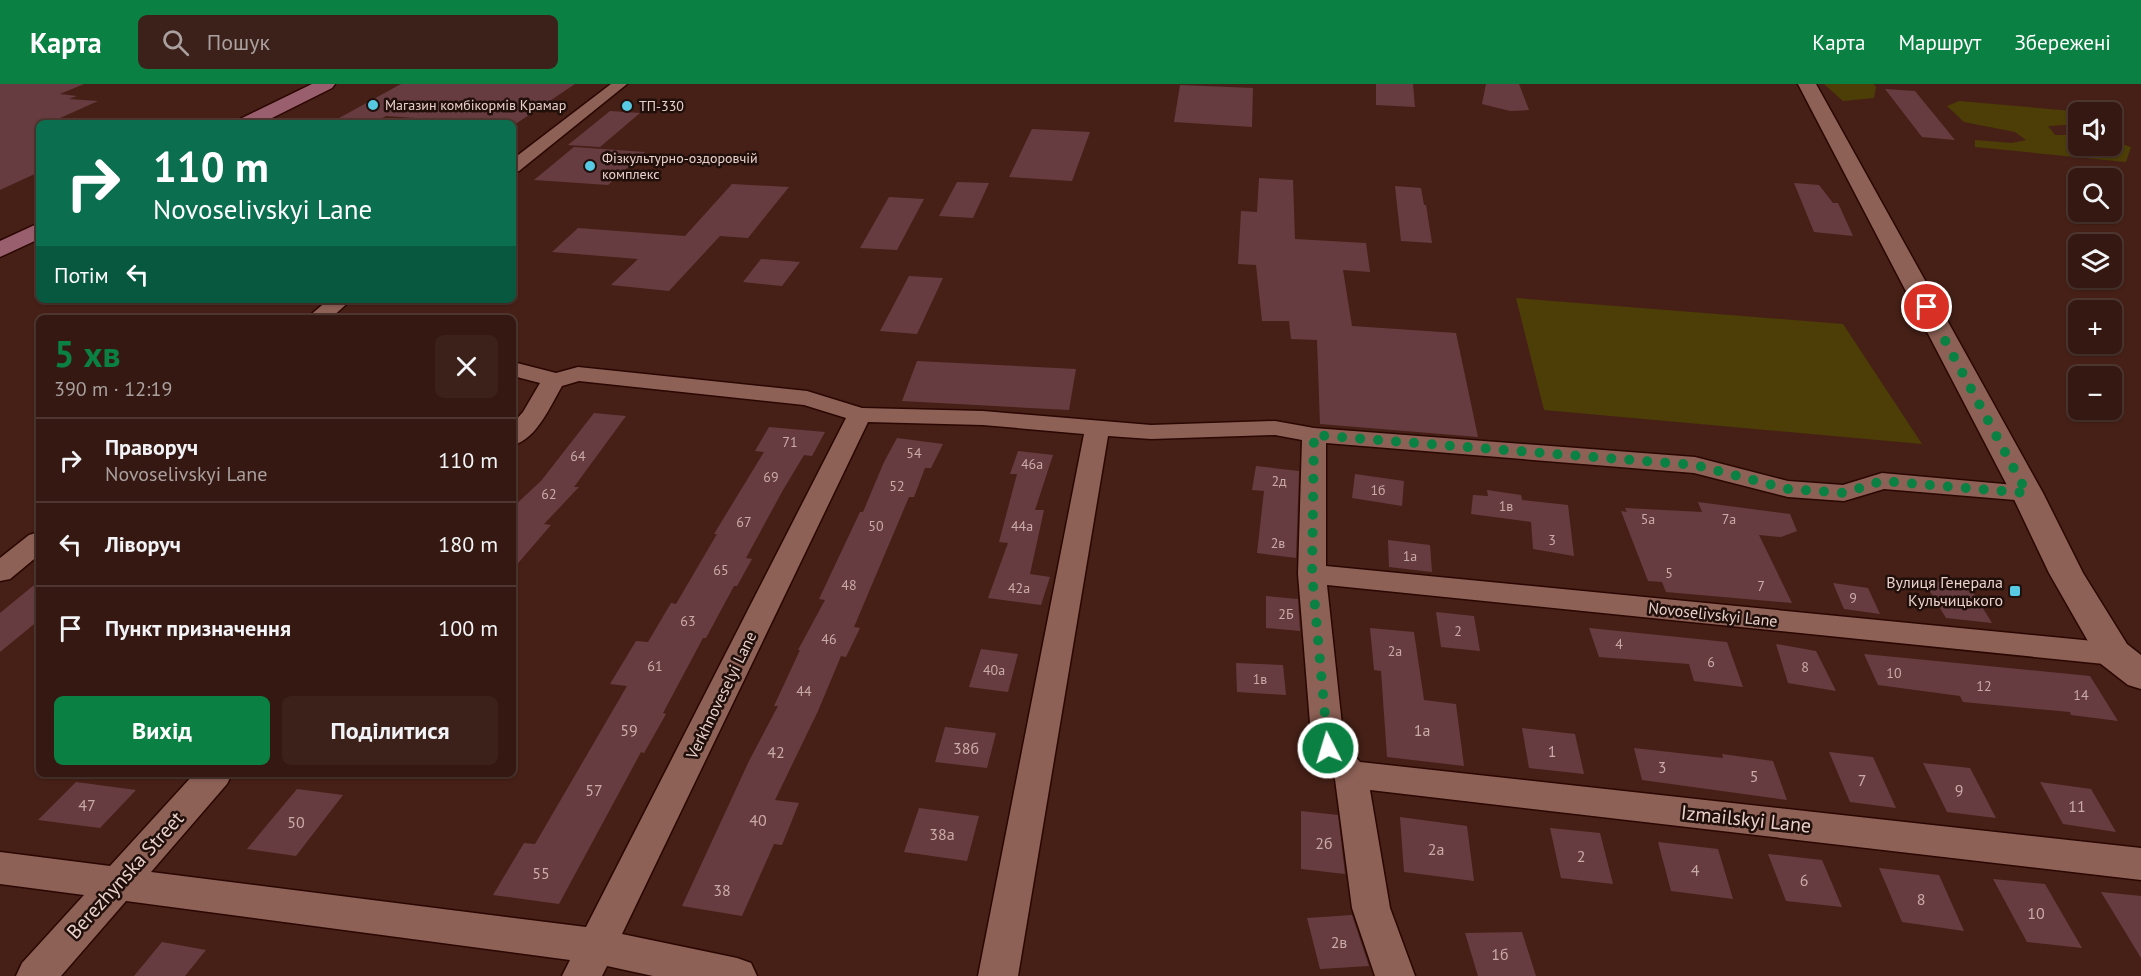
<!DOCTYPE html>
<html lang="uk">
<head>
<meta charset="utf-8">
<style>
	:root { --surface:#341811; --page:#3c211a; --text:#f1f3f6; --muted:#a9a09f; --line:#4e3731; --accent:#0b8043 }
	body { margin:0; font-family:"PT Sans",sans-serif; background:var(--page); color:var(--text); height:100vh; display:flex; flex-direction:column; font-size:22px; white-space:nowrap }
	* { box-sizing:border-box; margin:0 }
	p { font-size:20px; color:var(--muted) }
	.icon { flex:none; width:33px; height:33px; fill:none; stroke:currentColor; stroke-width:2; stroke-linecap:round; stroke-linejoin:round }
	.map { position:relative; flex:1; overflow:hidden }
	.panel { position:absolute; left:36px; top:231px; width:480px; height:462px; display:flex; flex-direction:column; background:var(--surface); border-radius:9px; box-shadow:0 2px 4px #0004,0 0 0 2px var(--line) }
	.panel>* { flex:none }
	.top-card { position:absolute; left:36px; top:36px; width:480px; height:183px; border-radius:9px; box-shadow:0 2px 4px #0004,0 0 0 2px var(--line); background:#0b6e4f; color:#fff; overflow:hidden }
	.buttons { position:absolute; left:2068px; top:18px; display:grid; gap:12px }
	.buttons a { display:grid; place-items:center; width:54px; height:54px; border-radius:9px; background:var(--surface); box-shadow:0 2px 4px #0004,0 0 0 2px var(--line); font-size:30px }
	.pin { position:absolute; display:grid; place-items:center; width:51px; height:51px; color:#fff; margin:-26px; border:3px solid #fff; border-radius:50%; box-shadow:0 2px 6px #0007 }
	.me { position:absolute; width:66px; margin:-33px; rotate:355deg; stroke-linejoin:round; filter:drop-shadow(0 0 4px #0008) }
	.turn { display:flex; align-items:center; gap:21px; height:126px; padding:0 18px; font-size:27px }
	.turn .icon { width:78px; height:78px; stroke-width:2.5 }
	.turn b { display:block; font-size:42px; line-height:51px }
	.then { display:flex; align-items:center; height:57px; padding:0 18px; background:#0003; gap:12px; font-size:22px }
	.round { display:grid; place-items:center; flex:none; width:63px; height:63px; border-radius:9px; background:var(--page) }
	.headline { display:flex; align-items:center; justify-content:space-between; height:102px; padding:0 18px }
	h1 { font-size:36px; font-weight:600; line-height:45px; color:var(--accent) }
	.action { display:flex; gap:12px; margin-top:auto; padding:12px 18px }
	.action a { flex:1; height:69px; border-radius:9px; background:var(--accent); color:#fff; font-size:24px; font-weight:600; line-height:69px; text-align:center }
	.action a+a { background:var(--page); color:var(--text) }
	ul { padding:0; list-style:none }
	li { display:flex; align-items:center; gap:18px; height:84px; padding:0 18px; border-top:2px solid var(--line) }
	li div { flex:1 }
	li b { display:block; font-size:22px }
	li em { font-style:normal }
	header { display:flex; align-items:center; gap:36px; box-sizing:border-box; height:84px; padding:0 30px; background:var(--accent); color:#fff }
	header strong { font-size:28px }
	nav { display:flex; gap:33px; margin-inline-start:auto; font-size:21px }
	.search { width:420px; height:54px; background:var(--page); display:flex; align-items:center; gap:15px; box-sizing:border-box; padding:0 21px; border-radius:9px; color:var(--muted); font-size:22px }
	.map>svg:first-child { display:block }
	.green { fill:#4c3e06 }
	.building { fill:#673c40 }
	.lines { fill:none; stroke-linecap:round; stroke-linejoin:round }
	.minor-casing { stroke:#2a0702; stroke-width:3 }
	.tertiary-casing { stroke:#2a0702; stroke-width:3 }
	.secondary-casing { stroke:#2a0702; stroke-width:3 }
	.minor { fill:#8e6156; fill-rule:evenodd }
	.tertiary { fill:#8e6156; fill-rule:evenodd }
	.secondary { fill:#9a5f6e; fill-rule:evenodd }
	.route { stroke:#0b8043; stroke-width:10; stroke-dasharray:0 18 }
	.poi-dot { fill:#57c9e2; stroke:#200f0b; stroke-width:2 }
	.labels { text-anchor:middle; dominant-baseline:central; stroke-width:5; stroke-linejoin:round; paint-order:stroke }
	.far-poi-label { font-size:14px; fill:#ead0ca; stroke:#200f0b; text-anchor:start }
	.number-label { font-size:14px; fill:#c9aba8 }
	.poi-label { font-size:16px; fill:#ead0ca; stroke:#200f0b; text-anchor:end }
	.street-label { font-size:16px; fill:#ead0ca; stroke:#200f0b }
	.near-number-label { font-size:16px; fill:#c9aba8 }
	.near-street-label { font-size:20px; fill:#ead0ca; stroke:#200f0b }
</style>
</head>
<body>
<header>
<strong>Карта</strong>
<div class="search"><svg class="icon" aria-label="search" viewBox="0 0 24 24"><circle cx="10" cy="10" r="6"/><path d="M15 15l6 6"/></svg>Пошук</div>
<nav><a>Карта</a><a>Маршрут</a><a>Збережені</a></nav>
</header>
<div class="map">
<svg width="2141" height="892" viewBox="0 0 2141 892">
	<rect width="100%" height="100%" fill="#462017"/>
	<!-- green -->
	<path class="green" d="M1824 0H1874L1876 3 1874 14 1843 17Z
		M1959 17 2084 28H2079V40L2048 42 2055 51H2079V62H2112V57L2131 63 2126 78 1975 63V56L2012 59 2026 56 2015 48 1964 38 1947 22Z
		M1516 214 1843 240 1922 360 1544 326Z"/>
	<!-- building -->
	<path class="building" d="M0 0H84L60 10 77 12 69 15 98 17 49 39H39V88L0 106Z
		M401 0H575L517 39H484L386 32 373 39H330Z
		M1376 0H1413L1415 23 1376 21Z
		M1486 0H1519L1529 26 1510 27 1482 20Z
		M1180 1 1253 4 1252 43 1174 38Z
		M1885 5 1915 7 1955 56 1922 53Z
		M610 27 640 29 600 63 568 61Z
		M1032 45 1090 48 1072 97 1009 93Z
		M574 63 645 68 608 101 534 96Z
		M1259 94 1293 96 1295 155 1366 159 1370 188 1343 186 1352 242 1456 249 1478 353 1320 340 1317 256 1291 255 1289 237H1262L1256 181 1238 180 1241 127 1257 128Z
		M957 98 989 99 973 134 939 132Z
		M1794 99 1819 101 1833 119H1838L1853 152 1814 148Z
		M732 100 789 103 748 154 720 152 669 207 611 201 638 175 552 168 578 144 685 152Z
		M1395 102 1421 104 1424 121H1426L1432 159 1401 157Z
		M889 113 924 115 897 166 860 164Z
		M761 175 800 178 782 202 743 198Z
		M909 192 943 194 917 250 880 247Z
		M917 277 1076 285 1069 326 902 317Z
		M594 329 626 332 574 403H579L544 440 551 441 513 485V423L541 397Z
		M769 343 825 348 812 372 804 371 783 406 746 474 752 475 737 502H734L706 554H703L663 629 666 630 644 669 641 668 559 820 493 811 524 759 535 760 627 602 610 600 636 557 648 558 671 519 676 520 717 450H714L764 368 755 367Z
		M897 354 943 360 931 384H925L914 413H909L854 543 860 544 846 573 841 572 818 627 775 716 799 719 782 761 774 760 742 832 682 822 749 677 778 622H774L800 566H798L825 516 819 515 860 428H863L884 378Z
		M1018 367 1053 371 1035 426H1044L1030 490 1050 493 1041 521 988 514 1008 459 999 458 1017 390H1010Z
		M1256 382 1299 387 1296 474 1257 469 1264 407 1252 406Z
		M1355 390 1404 397 1402 422 1352 414Z
		M1487 406 1521 411 1522 416 1568 421 1574 472 1533 465 1531 438 1471 430 1473 411 1488 412Z
		M1698 418 1790 430 1797 447 1781 453 1759 451 1792 519 1666 508 1662 498 1648 497 1621 427 1627 428 1625 424 1702 428Z
		M1388 456 1430 461 1432 488 1389 483Z
		M1923 496 1968 500 1992 539 1946 534Z
		M39 497V536L0 568V529Z
		M1833 499 1868 504 1880 530 1844 525Z
		M1266 512 1298 515 1300 547 1266 544Z
		M1436 528 1474 532 1480 567 1441 563Z
		M1370 544 1414 548 1424 616 1456 620 1464 682 1387 673 1381 587 1374 586Z
		M1589 544 1727 558 1743 603 1694 597 1689 580 1599 573Z
		M1776 560 1816 567 1836 607 1788 599Z
		M981 565 1018 570 1008 608 969 603Z
		M1864 570 2090 592 2118 637 2071 631 2070 628 1963 618 1960 612 1878 601Z
		M1236 579 1283 581 1286 611 1237 608Z
		M945 643 996 649 987 684 935 678Z
		M1522 644 1575 650 1584 690 1529 684Z
		M1634 664 1723 674 1722 670 1773 677 1787 716 1642 696Z
		M1829 668 1873 673 1896 724 1850 718Z
		M1923 679 1970 684 1996 734 1947 728Z
		M76 698 136 706 100 744 38 736Z
		M2040 698 2091 705 2116 748 2063 740Z
		M297 705 343 711 296 772 247 765Z
		M919 724 979 732 967 777 904 768Z
		M1301 727 1338 731 1345 790 1301 785Z
		M1400 733 1467 742 1474 797 1404 788Z
		M1550 744 1600 749 1613 800 1561 794Z
		M1658 758 1718 765 1733 815 1671 807Z
		M1768 770 1822 776 1842 823 1786 817Z
		M1879 784 1939 791 1964 847 1902 838Z
		M1993 795 2045 800 2082 864 2027 858Z
		M2101 808 2141 812V874Z
		M1352 831 1369 882 1320 885 1307 834Z
		M1522 848 1536 892H1478L1465 849Z
		M162 858 206 866 185 892H134Z"/>
	<g class="lines">
		<defs>
			<path id="minor" d="M611 0H627L519 87 513 88V75Z
				M328 216H351L331 234H307Z
				M513 278 556 289 578 283 807 307 862 324 983 327 1151 341 1275 337 1314 344 1695 373 1788 397 1843 401 1882 389 2036 403 2040 409 2036 415 2027 417 1884 405 1844 417 1788 413 1694 389 1326 359V482L2114 559 2125 562 2129 570 2125 578 2114 581 1327 501 1344 660 1360 678 2141 764V796L1370 706 1390 824 1415 892H1375L1352 824 1335 695 1312 664 1298 490 1302 356 1275 351 1151 355 1108 352 1018 892H978L1084 350 983 341 868 338 622 850 737 874 751 879 757 892H653L607 882 602 892H562L570 876 126 817 61 892H16L22 879 84 811 0 800V768L110 782 194 690H232L227 700 151 788 586 843 846 334 804 321 579 297 562 302C551 321 536 356 513 361V339L523 328 540 299 513 292Z
				M39 448V471L10 495 0 497V474L29 451Z"/>
			<path id="tertiary" d="M1798 0H1816L2043 409 2083 489 2127 560 2141 571V605L2128 601 2101 580 2049 489 2011 409Z"/>
			<path id="secondary" d="M312 0H335L332 4 262 39H237L240 35Z
				M39 139V155L0 173V157Z"/>
		</defs>
		<!-- minor casing -->
		<use href="#minor" class="minor-casing"/>
		<!-- tertiary casing -->
		<use href="#tertiary" class="tertiary-casing"/>
		<!-- secondary casing -->
		<use href="#secondary" class="secondary-casing"/>
		<!-- minor -->
		<use href="#minor" class="minor"/>
		<!-- tertiary -->
		<use href="#tertiary" class="tertiary"/>
		<!-- secondary -->
		<use href="#secondary" class="secondary"/>
	</g>
	<g class="lines">
		<!-- route -->
		<path class="route" d="M1328 664 1312 490 1314 351 1695 381 1788 405 1844 409 1882 397 2027 409 1927 223"/>
	</g>
	<!-- markers -->
	<g class="poi-dot">
		<circle cx="373" cy="21" r="6"/>
		<circle cx="627" cy="22" r="6"/>
		<circle cx="590" cy="82" r="6"/>
		<rect x="2009" y="501" width="12" height="12" rx="3"/>
	</g>
	<g class="labels">
		<!-- far-poi labels -->
		<g class="far-poi-label">
			<text x="385" y="21">Магазин комбікормів Крамар</text>
			<text x="639" y="22">ТП-330</text>
			<text x="602" y="74">Фізкультурно-оздоровчій<tspan x="602" dy="16">комплекс</tspan></text>
		</g>
		<!-- number labels -->
		<g class="number-label">
			<text x="790" y="358">71</text>
			<text x="914" y="369">54</text>
			<text x="578" y="372">64</text>
			<text x="1032" y="380">46а</text>
			<text x="771" y="393">69</text>
			<text x="1279" y="397">2д</text>
			<text x="897" y="402">52</text>
			<text x="1378" y="406">1б</text>
			<text x="549" y="410">62</text>
			<text x="1506" y="422">1в</text>
			<text x="1648" y="435">5а</text>
			<text x="1729" y="435">7а</text>
			<text x="744" y="438">67</text>
			<text x="876" y="442">50</text>
			<text x="1022" y="442">44а</text>
			<text x="1552" y="456">3</text>
			<text x="1278" y="459">2в</text>
			<text x="1410" y="472">1а</text>
			<text x="721" y="486">65</text>
			<text x="1669" y="489">5</text>
			<text x="849" y="501">48</text>
			<text x="1761" y="502">7</text>
			<text x="1019" y="504">42а</text>
			<text x="1853" y="514">9</text>
			<text x="1286" y="530">2Б</text>
			<text x="688" y="537">63</text>
			<text x="1458" y="547">2</text>
			<text x="829" y="555">46</text>
			<text x="1619" y="560">4</text>
			<text x="1395" y="567">2а</text>
			<text x="1711" y="578">6</text>
			<text x="655" y="582">61</text>
			<text x="1805" y="583">8</text>
			<text x="994" y="586">40а</text>
			<text x="1894" y="589">10</text>
			<text x="1260" y="595">1в</text>
			<text x="1984" y="602">12</text>
			<text x="804" y="607">44</text>
			<text x="2081" y="611">14</text>
		</g>
		<!-- poi labels -->
		<g class="poi-label">
			<text x="2003" y="498">Вулиця Генерала<tspan x="2003" dy="18">Кульчицького</tspan></text>
		</g>
		<!-- street labels -->
		<g class="street-label">
			<text transform="translate(1713 530) rotate(6)">Novoselivskyi Lane</text>
			<text transform="translate(721 611) rotate(-64)">Verkhnoveselyi Lane</text>
		</g>
		<!-- near-number labels -->
		<g class="near-number-label">
			<text x="629" y="646">59</text>
			<text x="1422" y="646">1а</text>
			<text x="966" y="664">38б</text>
			<text x="1552" y="667">1</text>
			<text x="776" y="668">42</text>
			<text x="1662" y="683">3</text>
			<text x="1754" y="692">5</text>
			<text x="1862" y="696">7</text>
			<text x="594" y="706">57</text>
			<text x="1959" y="706">9</text>
			<text x="87" y="721">47</text>
			<text x="2077" y="722">11</text>
			<text x="758" y="736">40</text>
			<text x="296" y="738">50</text>
			<text x="942" y="750">38а</text>
			<text x="1324" y="759">2б</text>
			<text x="1436" y="765">2а</text>
			<text x="1581" y="772">2</text>
			<text x="1695" y="786">4</text>
			<text x="541" y="789">55</text>
			<text x="1804" y="796">6</text>
			<text x="722" y="806">38</text>
			<text x="1921" y="815">8</text>
			<text x="2036" y="829">10</text>
			<text x="1339" y="858">2в</text>
			<text x="1500" y="870">1б</text>
		</g>
		<!-- near-street labels -->
		<g class="near-street-label">
			<text transform="translate(1746 735) rotate(6)">Izmailskyi Lane</text>
			<text transform="translate(125 791) rotate(-48)">Berezhynska Street</text>
		</g>
	</g>
</svg>
<div class="buttons">
<a><svg class="icon" aria-label="sound" viewBox="0 0 24 24"><path d="M4 9h4l5-4v14l-5-4H4zM17 9q2 3 0 6"/></svg></a>
<a><svg class="icon" aria-label="search" viewBox="0 0 24 24"><circle cx="10" cy="10" r="6"/><path d="M15 15l6 6"/></svg></a>
<a><svg class="icon" aria-label="layers" viewBox="0 0 24 24"><path d="M12 4l9 5-9 5-9-5zM3 14l9 5 9-5"/></svg></a>
<a>+</a>
<a>−</a>
</div>
<div class="pin" style="left:1927px;top:223px;background:#d93025"><svg class="icon" aria-label="arrive" viewBox="0 0 24 24"><path d="M6 21V4h12l-3 4 3 4H6"/></svg></div>
<svg class="me" style="left:1328px;top:664px" viewBox="-20 -20 40 40"><circle r="17" fill="#0b8043" stroke="#fff" stroke-width="3"/><path d="M0-11L8 9 0 5-8 9z" fill="#fff"/></svg>
<div class="top-card">
<div class="turn"><svg class="icon" aria-label="right" viewBox="0 0 24 24"><path d="M7 20v-9h11M14 6l5 5-5 5"/></svg><div><b>110 m</b>Novoselivskyi Lane</div></div>
<div class="then">Потім<svg class="icon" aria-label="left" viewBox="0 0 24 24"><path d="M17 20v-9H6M10 6l-5 5 5 5"/></svg></div>
</div>
<section class="panel">
<div class="headline"><div><h1>5 хв</h1><p>390 m · 12:19</p></div><a class="round"><svg class="icon" aria-label="close" viewBox="0 0 24 24"><path d="M6 6l12 12M18 6L6 18"/></svg></a></div>
<ul>
<li><svg class="icon" aria-label="right" viewBox="0 0 24 24"><path d="M7 20v-9h11M14 6l5 5-5 5"/></svg><div><b>Праворуч</b><p>Novoselivskyi Lane</p></div><em>110 m</em></li>
<li><svg class="icon" aria-label="left" viewBox="0 0 24 24"><path d="M17 20v-9H6M10 6l-5 5 5 5"/></svg><div><b>Ліворуч</b></div><em>180 m</em></li>
<li><svg class="icon" aria-label="arrive" viewBox="0 0 24 24"><path d="M6 21V4h12l-3 4 3 4H6"/></svg><div><b>Пункт призначення</b></div><em>100 m</em></li>
</ul>
<div class="action"><a>Вихід</a><a>Поділитися</a></div>
</section>
</div>
</body>
</html>
